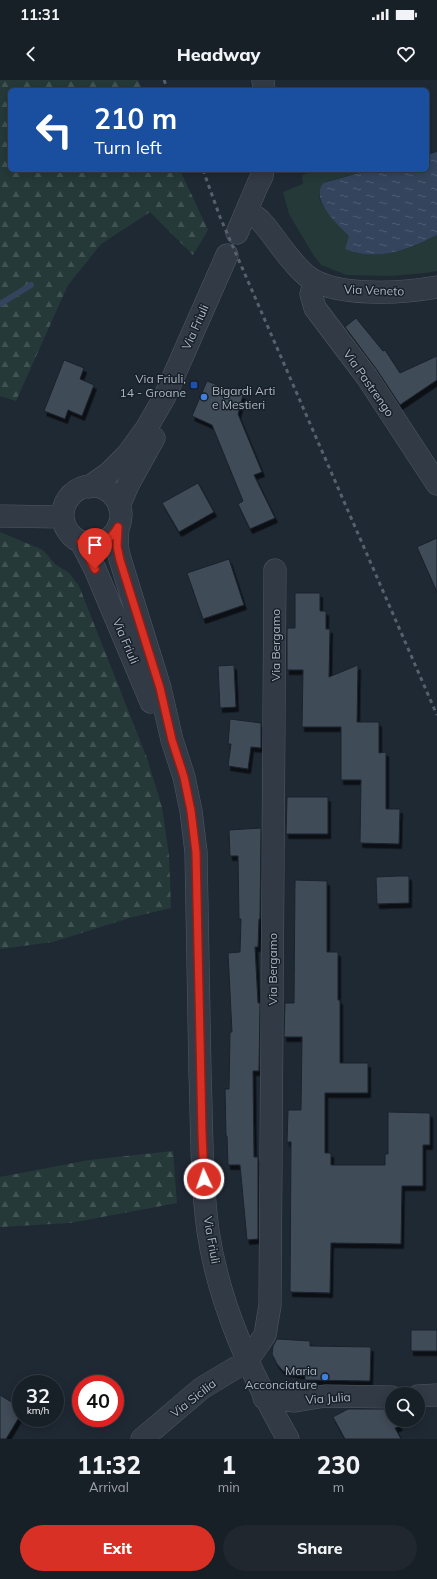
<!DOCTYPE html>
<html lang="en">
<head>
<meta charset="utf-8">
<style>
	:root { --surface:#171f27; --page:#20272f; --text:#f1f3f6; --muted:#9ea2a7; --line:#363d44; --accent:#d93025 }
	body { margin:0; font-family:Mulish,sans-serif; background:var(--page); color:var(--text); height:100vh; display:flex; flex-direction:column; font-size:15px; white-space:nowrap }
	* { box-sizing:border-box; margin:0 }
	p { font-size:13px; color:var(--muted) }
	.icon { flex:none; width:22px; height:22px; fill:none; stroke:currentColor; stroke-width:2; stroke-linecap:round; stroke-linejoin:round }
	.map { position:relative; height:1359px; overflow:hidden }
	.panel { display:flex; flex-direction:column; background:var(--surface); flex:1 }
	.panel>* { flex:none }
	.top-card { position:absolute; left:8px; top:8px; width:421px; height:84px; border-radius:6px; box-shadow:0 2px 10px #0003,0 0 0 1px var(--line); background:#1a4fa0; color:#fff; overflow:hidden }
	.buttons { position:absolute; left:385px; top:1307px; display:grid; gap:8px }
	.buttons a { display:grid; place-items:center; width:40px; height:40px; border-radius:50%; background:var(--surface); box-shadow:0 2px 10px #0003,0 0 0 1px var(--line); font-size:20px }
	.speed { position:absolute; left:12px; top:1295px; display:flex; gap:8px; font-size:20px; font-weight:700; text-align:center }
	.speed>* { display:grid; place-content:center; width:52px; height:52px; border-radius:50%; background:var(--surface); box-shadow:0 2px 10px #0003,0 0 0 1px var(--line); line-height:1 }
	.speed small { font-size:10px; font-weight:400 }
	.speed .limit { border:6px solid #d22; background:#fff; color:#111 }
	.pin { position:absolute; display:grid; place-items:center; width:34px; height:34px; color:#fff; margin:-41px -17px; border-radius:50% 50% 50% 0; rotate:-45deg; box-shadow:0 0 4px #0007 }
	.pin .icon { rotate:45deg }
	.me { position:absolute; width:44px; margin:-22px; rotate:357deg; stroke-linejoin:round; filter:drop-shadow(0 0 3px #0008) }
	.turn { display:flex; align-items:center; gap:14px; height:84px; padding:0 20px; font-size:18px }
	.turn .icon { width:52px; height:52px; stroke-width:2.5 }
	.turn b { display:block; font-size:28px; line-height:34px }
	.eta { display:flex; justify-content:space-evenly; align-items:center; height:68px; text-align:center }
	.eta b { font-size:24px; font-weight:800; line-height:28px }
	.cta { display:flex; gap:8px; margin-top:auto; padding:8px 20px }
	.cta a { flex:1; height:46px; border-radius:24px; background:var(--accent); color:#fff; font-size:16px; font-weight:800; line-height:46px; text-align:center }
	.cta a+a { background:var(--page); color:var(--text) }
	.status { display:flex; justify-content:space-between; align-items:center; height:28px; padding:0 20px; background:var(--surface); direction:ltr }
	.status svg { height:11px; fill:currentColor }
	header { display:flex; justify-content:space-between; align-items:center; height:52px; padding:0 20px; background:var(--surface); font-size:18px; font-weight:800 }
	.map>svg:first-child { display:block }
	.green { fill:#253939 }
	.forest { fill:url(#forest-firs) }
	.water { fill:url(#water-ripples) }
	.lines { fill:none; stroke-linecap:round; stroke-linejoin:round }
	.stream { stroke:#33445c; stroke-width:6 }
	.building { fill:#404b59; stroke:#1a222c; filter:url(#shadow) }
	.minor-casing { stroke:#505863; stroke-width:23 }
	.minor { stroke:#323a45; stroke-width:22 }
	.rail { stroke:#56606e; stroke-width:3; stroke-dasharray:4 4; stroke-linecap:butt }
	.route-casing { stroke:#8d1f18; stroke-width:10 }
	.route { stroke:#d93025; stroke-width:7 }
	.transit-dot { fill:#1a4fb4; stroke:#182029; stroke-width:1.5 }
	.shop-dot { fill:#3f7fe0; stroke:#182029; stroke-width:1.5 }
	.labels { text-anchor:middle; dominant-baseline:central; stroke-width:3; stroke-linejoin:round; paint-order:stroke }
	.street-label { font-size:12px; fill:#acb5c2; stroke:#182029 }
	.poi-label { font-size:12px; fill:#acb5c2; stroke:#182029; text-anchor:end }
</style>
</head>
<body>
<div class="status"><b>11:31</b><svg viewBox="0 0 49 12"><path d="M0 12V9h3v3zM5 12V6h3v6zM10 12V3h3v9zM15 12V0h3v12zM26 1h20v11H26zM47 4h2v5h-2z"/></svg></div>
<header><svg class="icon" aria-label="back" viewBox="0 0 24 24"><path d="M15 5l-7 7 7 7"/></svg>Headway<svg class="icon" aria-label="heart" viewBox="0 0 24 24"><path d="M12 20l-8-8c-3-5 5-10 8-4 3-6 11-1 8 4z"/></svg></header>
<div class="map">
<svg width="437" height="1359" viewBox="0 0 437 1359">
	<defs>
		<pattern id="forest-firs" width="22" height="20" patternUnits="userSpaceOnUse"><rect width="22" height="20" fill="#253939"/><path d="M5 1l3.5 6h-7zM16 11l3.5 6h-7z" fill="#425354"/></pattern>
		<pattern id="water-ripples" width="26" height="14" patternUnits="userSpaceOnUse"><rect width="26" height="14" fill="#33445c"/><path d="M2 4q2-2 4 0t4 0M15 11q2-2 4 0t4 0" fill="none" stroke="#4e5d72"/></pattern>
		<filter id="shadow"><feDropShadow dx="2.5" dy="4.5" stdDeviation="0" flood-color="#0009"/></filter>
	</defs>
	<rect width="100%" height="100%" fill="#1f2934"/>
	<!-- green -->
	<path class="green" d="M317 90H370L328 101 323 103C308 123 340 142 349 155 352 160 353 168 355 173 384 178 412 169 437 155V191L426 193 390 196 347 195 321 185 314 176 289 134 283 112 303 104 302 95Z"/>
	<!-- forest -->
	<path class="forest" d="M0 0H138L143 10H10V90H180L208 150 193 175 150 132 101 164 68 205 16 321 0 316Z
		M0 452 43 470 55 484 69 493 79 506 147 678 162 727 169 776 171 828 129 838 53 862 0 869Z
		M173 1071 177 1123 70 1143 0 1147V1097L89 1080Z"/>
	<!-- water -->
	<path class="water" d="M437 72V155C409 170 375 182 345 169L349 156C337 144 310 120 323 103L370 90H427V75Z"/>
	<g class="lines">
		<!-- stream -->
		<path class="stream" d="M0 224 31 205"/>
	</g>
	<!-- building -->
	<path class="building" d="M356 238 383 271 385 270 400 293 437 276V300L400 325 377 290 345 247Z
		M64 280 84 288 80 299 94 305 82 336 68 330 65 339 44 331Z
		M207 301 243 315 238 334 262 392 254 395 275 438 250 449 238 424 243 421 212 345 192 336Z
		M198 403 214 432 179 452 162 423Z
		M437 458V512L417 467Z
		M229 479 244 525 203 539 187 493Z
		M295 513H320V531H326V549H330L329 597 358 585 357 642H379V673L386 672V729H400L399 764 360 763 361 700H341V647H302L303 590H287V548H295Z
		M234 585 236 627 220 628 218 586Z
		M230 639 261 643V668L251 667 248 689 228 686 231 664H228Z
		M287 717H328V754H286Z
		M261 748 260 839H259L258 867H255L258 923H260L259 991H253L254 1077H258V1159L247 1160 240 1085H228L227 1056H226L225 1009H229L230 952H232L228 873 240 872 241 839H239L238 776H230L229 750Z
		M399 796H409V823L377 824 376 797Z
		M295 800 327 801V872H338V920H340V983H368V1013H325V1073H331V1085H385V1074H388V1032L430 1033V1065H423V1106H402L401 1164 331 1163 330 1213 290 1212 291 1062H287L288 1030H301L302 957H284L285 923H294Z
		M411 1250H437V1271H411Z
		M277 1259 310 1261V1266L371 1267 370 1301 305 1300V1295L283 1291 277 1284 272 1274 273 1266Z
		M0 1315 21 1328V1334L6 1359H0Z
		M348 1329H391L392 1340H396L400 1346 395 1348 401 1359H345L333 1337Z"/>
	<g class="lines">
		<defs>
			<path id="minor" d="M263 0 264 10
				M248 131 260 140 266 147C279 163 291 183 307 196 335 218 403 213 437 207
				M237 153 258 104 262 96 263 90
				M315 201 311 214 315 228 367 297 437 404
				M63 435a29 29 0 1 1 58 0a29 29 0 1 1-58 0Z
				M89 407 109 393 127 375 146 349 164 318 227 175
				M119 426 128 405 154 358
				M0 436 63 437
				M118 447 117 466 120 479 160 608 172 660 184 697 191 731 196 772C197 846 199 920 200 993 202 1045 201 1099 208 1151 219 1225 251 1294 288 1359
				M81 462 95 489 151 622
				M418 1316 437 1315
				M264 1318 295 1321 325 1316 392 1317
				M142 1359 202 1308 247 1281 265 1255 270 1225 275 490"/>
		</defs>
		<!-- minor casing -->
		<use href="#minor" class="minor-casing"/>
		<!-- minor -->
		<use href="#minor" class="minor"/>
		<!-- rail -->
		<path class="rail" d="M164 0 168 10
			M203 90 220 137 437 635"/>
	</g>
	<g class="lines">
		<defs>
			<path id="route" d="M95 489 81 462C97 466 110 462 118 447L117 466 120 480 160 608 172 660 184 697 191 731 196 772 202 1053 204 1099"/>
		</defs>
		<!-- route casing -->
		<use href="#route" class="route-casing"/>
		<!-- route -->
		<use href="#route" class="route"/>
	</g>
	<!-- markers -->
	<rect class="transit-dot" x="190" y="301" width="8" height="8" rx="2"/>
	<g class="shop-dot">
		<circle cx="204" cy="317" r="4"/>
		<circle cx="325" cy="1297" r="4"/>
	</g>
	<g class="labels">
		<!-- street labels -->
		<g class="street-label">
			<text transform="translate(374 210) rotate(2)">Via Veneto</text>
			<text transform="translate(195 247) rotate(-66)">Via Friuli</text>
			<text transform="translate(369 303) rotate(55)">Via Pastrengo</text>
			<text transform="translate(126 561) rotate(67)">Via Friuli</text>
			<text transform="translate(275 565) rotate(-90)">Via Bergamo</text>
			<text transform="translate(272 889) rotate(-90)">Via Bergamo</text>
			<text transform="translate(212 1160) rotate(80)">Via Friuli</text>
			<text transform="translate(193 1318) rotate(-38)">Via Sicilia</text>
			<text transform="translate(328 1318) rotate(-4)">Via Julia</text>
		</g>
		<!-- poi labels -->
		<g class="poi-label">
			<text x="186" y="298">Via Friuli,<tspan x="186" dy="14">14 - Groane</tspan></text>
			<text x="212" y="310" text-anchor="start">Bigardi Arti<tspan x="212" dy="14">e Mestieri</tspan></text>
			<text x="317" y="1290">Maria<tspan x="317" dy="14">Acconciature</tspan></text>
		</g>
	</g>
</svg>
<div class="buttons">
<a><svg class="icon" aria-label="search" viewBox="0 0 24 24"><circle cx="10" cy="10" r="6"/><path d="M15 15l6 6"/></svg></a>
</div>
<div class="speed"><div>32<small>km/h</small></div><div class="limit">40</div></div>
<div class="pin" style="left:95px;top:489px;background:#d93025"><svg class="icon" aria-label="arrive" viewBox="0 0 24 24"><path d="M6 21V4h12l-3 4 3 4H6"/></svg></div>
<svg class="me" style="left:204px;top:1099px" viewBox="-20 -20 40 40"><circle r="17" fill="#d93025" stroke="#fff" stroke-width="3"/><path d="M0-11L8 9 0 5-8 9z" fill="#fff"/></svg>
<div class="top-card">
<div class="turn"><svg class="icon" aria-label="left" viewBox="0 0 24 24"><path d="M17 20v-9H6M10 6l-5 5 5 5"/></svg><div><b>210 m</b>Turn left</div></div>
</div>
</div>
<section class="panel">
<div class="eta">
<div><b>11:32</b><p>Arrival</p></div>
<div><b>1</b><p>min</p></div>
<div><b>230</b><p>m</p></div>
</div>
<div class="cta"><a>Exit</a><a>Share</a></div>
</section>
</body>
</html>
